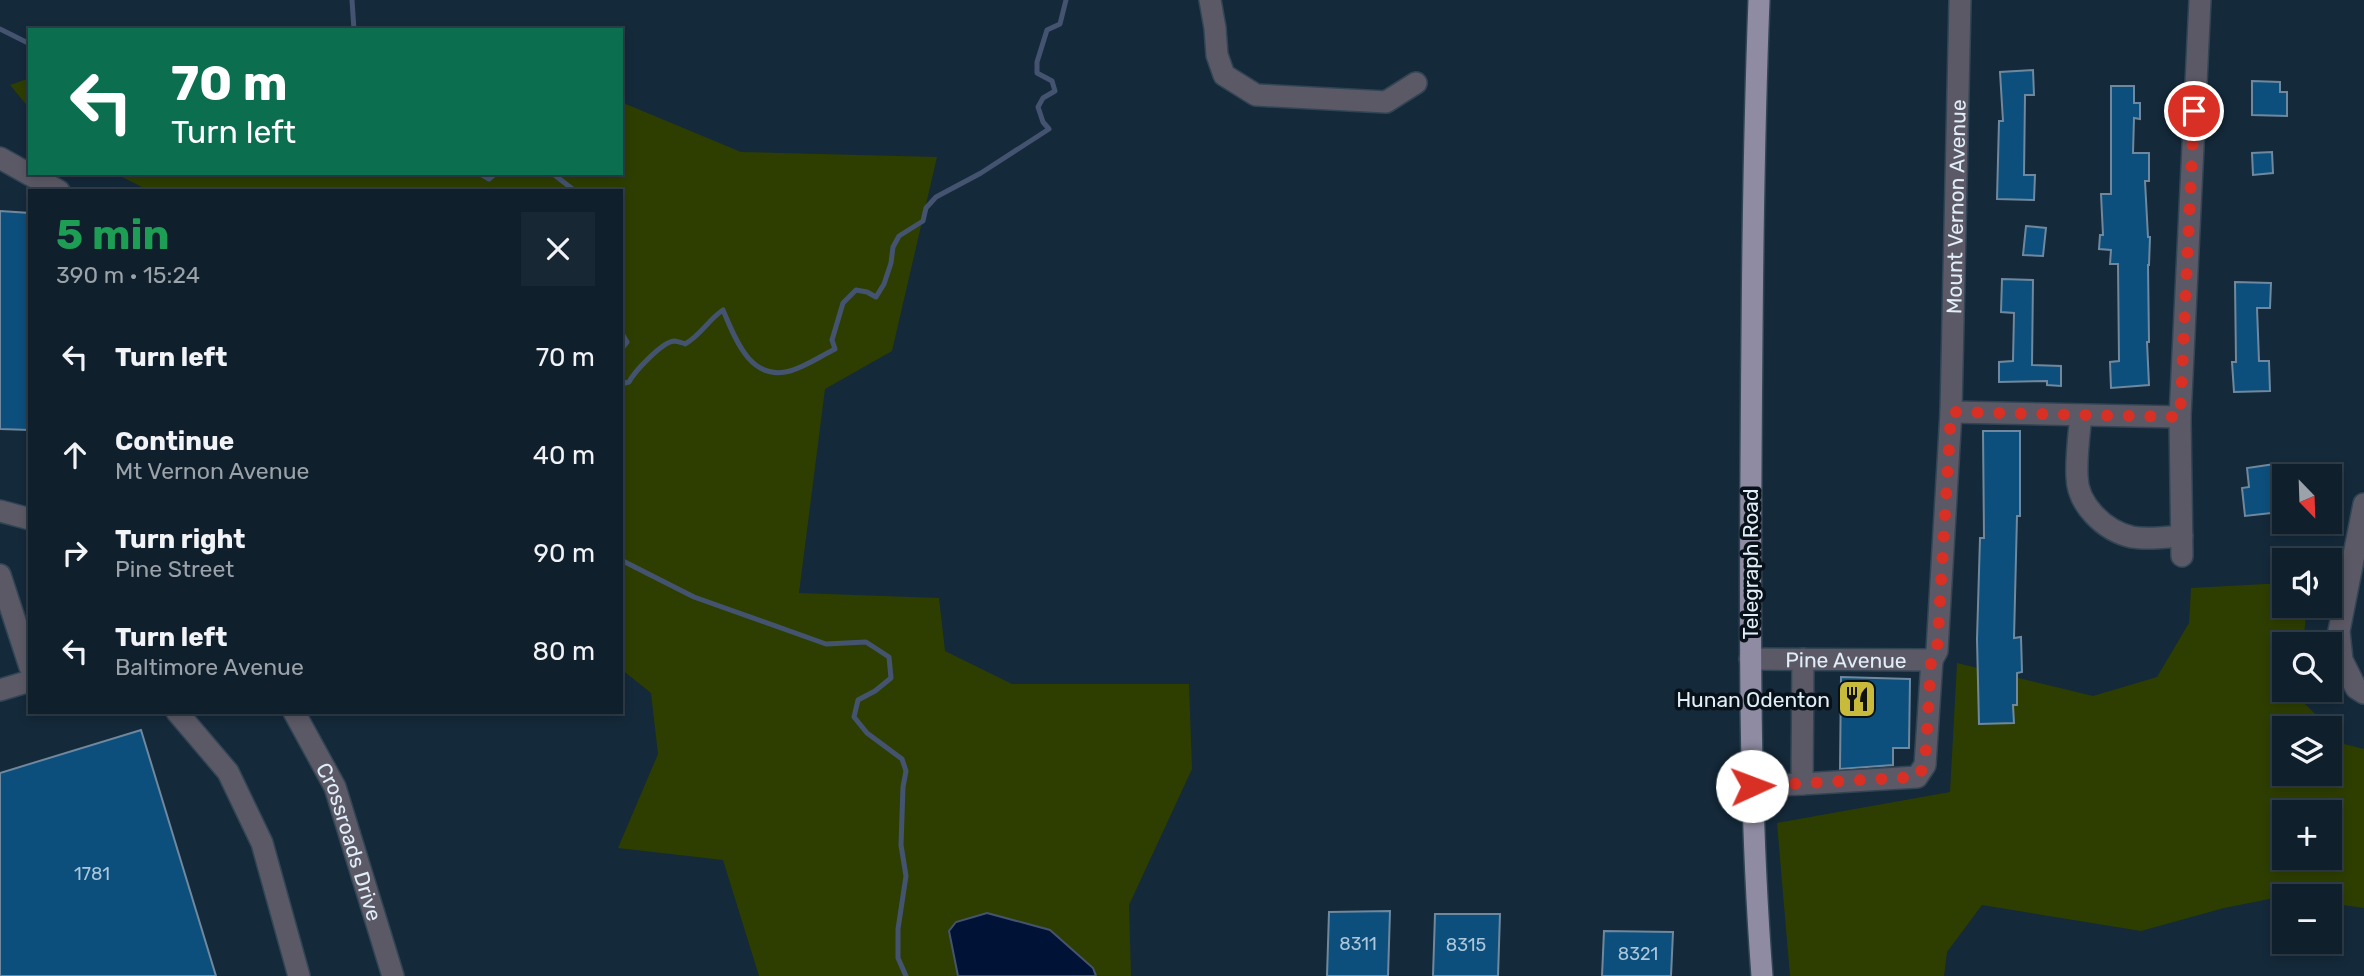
<!DOCTYPE html>
<html lang="en">
<head>
<meta charset="utf-8">
<style>
	:root { --surface:#0f1f2c; --page:#182734; --text:#f1f3f6; --muted:#9ba2a9; --line:#2f3d48 }
	body { margin:0; font-family:Rubik,sans-serif; background:var(--page); color:var(--text); height:100vh; display:flex; flex-direction:column; font-size:26px; white-space:nowrap }
	* { box-sizing:border-box; margin:0 }
	p { font-size:23px; color:var(--muted) }
	.icon { flex:none; width:38px; height:38px; fill:none; stroke:currentColor; stroke-width:2; stroke-linecap:round; stroke-linejoin:round }
	.map { position:relative; flex:1; overflow:hidden }
	.side { position:absolute; left:28px; top:189px; width:595px; height:525px; display:flex; flex-direction:column; background:var(--surface); border-radius:0px; box-shadow:0 4px 10px #0003,0 0 0 2px var(--line) }
	.side>* { flex:none }
	.banner { position:absolute; left:28px; top:28px; width:595px; height:147px; border-radius:0px; box-shadow:0 4px 10px #0003,0 0 0 2px var(--line); background:#0b6e4f; color:#fff; overflow:hidden }
	.needle { width:46px; rotate:157deg }
	.tools { position:absolute; left:2272px; top:464px; display:grid; gap:14px }
	.tools a { display:grid; place-items:center; width:70px; height:70px; border-radius:0px; background:var(--surface); box-shadow:0 4px 10px #0003,0 0 0 2px var(--line); font-size:35px }
	.pin { position:absolute; display:grid; place-items:center; width:60px; height:60px; color:#fff; margin:-30px; border:4px solid #fff; border-radius:50%; box-shadow:0 2px 7px #0007 }
	.me { position:absolute; width:77px; margin:-38px; rotate:88deg; stroke-linejoin:round; filter:drop-shadow(0 0 5px #0008) }
	.turn { display:flex; align-items:center; gap:24px; height:147px; padding:0 28px; font-size:32px }
	.turn .icon { width:91px; height:91px; stroke-width:2.5 }
	.turn b { display:block; font-size:49px; line-height:60px }
	.round { display:grid; place-items:center; flex:none; width:74px; height:74px; border-radius:0px; background:var(--page) }
	.head { display:flex; align-items:center; justify-content:space-between; height:119px; padding:0 28px }
	h1 { font-size:42px; font-weight:700; line-height:52px; color:#1e9e55 }
	ul { padding:0; list-style:none }
	li { display:flex; align-items:center; gap:21px; height:98px; padding:0 28px }
	li div { flex:1 }
	li b { display:block; font-size:26px }
	li em { font-style:normal }
	.map>svg:first-child { display:block }
	.green { fill:#2e3e01; fill-rule:evenodd }
	.water { fill:#001235; stroke:#445470; stroke-width:2 }
	.lines { fill:none; stroke-linecap:round; stroke-linejoin:round }
	.stream { stroke:#445470; stroke-width:5 }
	.building { fill:#0c4f7c; stroke:#70889d; stroke-width:2 }
	.minor-casing { stroke:#314555; stroke-width:24 }
	.major-casing { stroke:#314555; stroke-width:24 }
	.minor { stroke:#5b5965; stroke-width:21 }
	.major { stroke:#8f8ba3; stroke-width:21 }
	.route { stroke:#d93025; stroke-width:12; stroke-dasharray:0 21.6 }
	.labels { text-anchor:middle; dominant-baseline:central; stroke-width:7; stroke-linejoin:round; paint-order:stroke }
	.number-label { font-size:18px; fill:#acc6da }
	.street-label { font-size:21px; fill:#e1eef9; stroke:#081118 }
	.poi-label { font-size:21px; fill:#e1eef9; stroke:#081118; text-anchor:end }
</style>
</head>
<body>
<div class="map">
<svg width="2364" height="976" viewBox="0 0 2364 976">
	<rect width="100%" height="100%" fill="#14293a"/>
	<!-- green -->
	<path class="green" d="M30 78V109L10 85Z
		M621 102 741 152 937 157 892 351 825 389 799 593 939 598 945 651 1012 684H1189L1192 769 1129 905 1131 976H759L723 860 618 848 658 754 651 693 621 669V191H150L114 173H621Z
		M2284 583V606H2307L2303 644H2284V690H2299L2298 697 2329 728H2284V774H2329V729L2344 744 2364 749V908L2329 903V896L2279 897 2224 908 2141 931 1982 905 1947 952 1944 976H1790L1777 823 1950 792 1957 663 2093 696 2157 677 2189 623 2191 588ZM2284 812H2329V858H2284Z"/>
	<!-- water -->
	<path class="water" d="M987 913 1050 930 1093 968 1096 976H958L949 931 956 922Z"/>
	<g class="lines">
		<!-- stream -->
		<path class="stream" d="M352 0 354 30
			M0 29 30 44
			M479 173 489 179 496 173
			M552 173 575 191
			M621 332 627 342 621 350
			M621 384 629 382C634 372 662 342 674 341 675 341 684 343 685 344 701 335 708 320 723 310 735 338 750 382 790 371 805 367 821 356 835 349L832 340 843 303 856 290 867 292 876 297 884 284 891 263 893 247 899 236 923 221 926 208 936 197 981 173 1049 129 1043 122 1038 107 1043 98 1055 91 1052 81 1037 73V62L1047 30 1060 24 1066 0
			M621 560 694 597 826 644 866 642 889 657 891 678 875 691 858 700 854 717 867 733 902 759 906 771 903 787 901 845 906 876 898 929V958L906 976"/>
	</g>
	<!-- building -->
	<path class="building" d="M2033 70 2034 95H2025L2024 175H2035L2034 200 1997 199 1999 121H2003L2000 72Z
		M2252 81 2280 82V92H2287V116L2252 115Z
		M2111 86H2134V103H2140V119L2134 118 2133 153H2149V181H2145L2148 237H2150L2149 265H2148L2149 342H2147L2149 385 2111 388 2110 362 2119 361 2118 264H2110L2111 250 2099 249 2100 235H2103L2101 194H2111Z
		M2272 152 2273 173 2253 175 2252 153Z
		M0 211 30 213V430L0 429Z
		M2026 226 2046 228 2043 256 2023 255Z
		M2002 279 2033 280 2032 365 2061 366V386L2047 385V381L1999 382V362L2013 361 2014 313 2001 312Z
		M2235 282 2271 283 2270 308H2257L2259 361H2269L2270 391 2234 392 2232 362H2236Z
		M1983 431H2020V516H2017L2014 638 2021 637 2022 672 2017 673V705H2013L2014 723 1979 724 1977 639 1980 538H1984Z
		M2275 464 2280 512 2245 516 2242 488 2249 487 2247 468Z
		M1841 677 1910 679 1909 748H1893V765L1840 769Z
		M141 730 216 976H0V773Z
		M1390 911 1388 976H1327L1329 912Z
		M1435 914H1500L1498 976H1433Z
		M1604 931 1673 932 1671 976H1602Z"/>
	<g class="lines">
		<defs>
			<g id="minor">
				<path d="M1210 0 1215 28 1217 55 1224 75 1256 95 1386 102 1416 83"/>
				<path d="M0 158 59 191"/>
				<path d="M1951 412 2180 417"/>
				<path d="M2081 415C2079 435 2076 456 2077 476 2077 505 2105 531 2132 537 2148 540 2167 537 2182 536"/>
				<path d="M2364 504 2339 631 2342 660 2356 688 2364 693"/>
				<path d="M0 511 30 519"/>
				<path d="M2182 556 2180 417 2200 0"/>
				<path d="M0 575 30 667"/>
				<path id="s1" d="M1750 659 1932 660 1937 651 1951 412 1960 0"/>
				<path d="M0 690 30 681"/>
				<path d="M177 712 228 772 262 843 299 976"/>
				<path id="s2" d="M294 712 335 787 393 976"/>
				<path d="M1802 784 1917 777 1925 765 1932 660"/>
				<path d="M1752 786 1802 784 1803 659"/>
			</g>
			<path id="major" d="M1759 0C1753 156 1752 311 1751 467 1750 637 1749 806 1762 976"/>
		</defs>
		<!-- minor casing -->
		<use href="#minor" class="minor-casing"/>
		<!-- major casing -->
		<use href="#major" class="major-casing"/>
		<!-- minor -->
		<use href="#minor" class="minor"/>
		<!-- major -->
		<use href="#major" class="major"/>
	</g>
	<g class="lines">
		<!-- route -->
		<path class="route" d="M1752 786 1917 777 1925 765 1931 660 1937 651 1951 412 2180 417 2194 111"/>
	</g>
	<!-- icons -->
	<defs>
		<symbol id="restaurant-square" viewBox="-11 -11 22 22"><rect x="-9" y="-9" width="18" height="18" rx="4" fill="#c8bb3b" stroke="#081118"/><path d="M-5-6h1v4h1v-4h1v4h1v-4h1v5L-1.5 .5V6h-2V.5L-5-1ZM5-6V6H3V1.5H1.5Q1.5-4 5-6Z" fill="#111"/></symbol>
	</defs>
	<g fill-rule="evenodd">
		<use href="#restaurant-square" x="1835" y="677" width="44" height="44"/>
	</g>
	<g class="labels">
		<!-- number labels -->
		<g class="number-label">
			<text x="92" y="874">1781</text>
			<text x="1358" y="944">8311</text>
			<text x="1466" y="945">8315</text>
			<text x="1638" y="954">8321</text>
		</g>
		<!-- street labels -->
		<g class="street-label">
			<text stroke="none"><textPath href="#s1" startOffset="637">Mount Vernon Avenue</textPath></text>
			<text transform="translate(1750 564) rotate(-90)">Telegraph Road</text>
			<text stroke="none"><textPath href="#s1" startOffset="96">Pine Avenue</textPath></text>
			<text stroke="none"><textPath href="#s2" startOffset="142">Crossroads Drive</textPath></text>
		</g>
		<!-- poi labels -->
		<g class="poi-label">
			<text x="1830" y="699">Hunan Odenton</text>
		</g>
	</g>
</svg>
<div class="tools">
<a><svg class="needle" viewBox="-14 -14 28 28"><path d="M0-13l5 13h-10z" fill="#e53935"/><path d="M0 13l5-13h-10z" fill="#9ba2a9"/></svg></a>
<a><svg class="icon" aria-label="sound" viewBox="0 0 24 24"><path d="M4 9h4l5-4v14l-5-4H4zM17 9q2 3 0 6"/></svg></a>
<a><svg class="icon" aria-label="search" viewBox="0 0 24 24"><circle cx="10" cy="10" r="6"/><path d="M15 15l6 6"/></svg></a>
<a><svg class="icon" aria-label="layers" viewBox="0 0 24 24"><path d="M12 4l9 5-9 5-9-5zM3 14l9 5 9-5"/></svg></a>
<a>+</a>
<a>−</a>
</div>
<div class="pin" style="left:2194px;top:111px;background:#d93025"><svg class="icon" aria-label="arrive" viewBox="0 0 24 24"><path d="M6 21V4h12l-3 4 3 4H6"/></svg></div>
<svg class="me" style="left:1752px;top:786px" viewBox="-20 -20 40 40"><circle r="19" fill="#fff"/><path d="M0-13L10 11 0 6-10 11z" fill="#d93025"/></svg>
<div class="banner">
<div class="turn"><svg class="icon" aria-label="left" viewBox="0 0 24 24"><path d="M17 20v-9H6M10 6l-5 5 5 5"/></svg><div><b>70 m</b>Turn left</div></div>
</div>
<section class="side">
<div class="head"><div><h1>5 min</h1><p>390 m · 15:24</p></div><a class="round"><svg class="icon" aria-label="close" viewBox="0 0 24 24"><path d="M6 6l12 12M18 6L6 18"/></svg></a></div>
<ul>
<li><svg class="icon" aria-label="left" viewBox="0 0 24 24"><path d="M17 20v-9H6M10 6l-5 5 5 5"/></svg><div><b>Turn left</b></div><em>70 m</em></li>
<li><svg class="icon" aria-label="ahead" viewBox="0 0 24 24"><path d="M12 20V5M6 11l6-6 6 6"/></svg><div><b>Continue</b><p>Mt Vernon Avenue</p></div><em>40 m</em></li>
<li><svg class="icon" aria-label="right" viewBox="0 0 24 24"><path d="M7 20v-9h11M14 6l5 5-5 5"/></svg><div><b>Turn right</b><p>Pine Street</p></div><em>90 m</em></li>
<li><svg class="icon" aria-label="left" viewBox="0 0 24 24"><path d="M17 20v-9H6M10 6l-5 5 5 5"/></svg><div><b>Turn left</b><p>Baltimore Avenue</p></div><em>80 m</em></li>
</ul>
</section>
</div>
</body>
</html>
